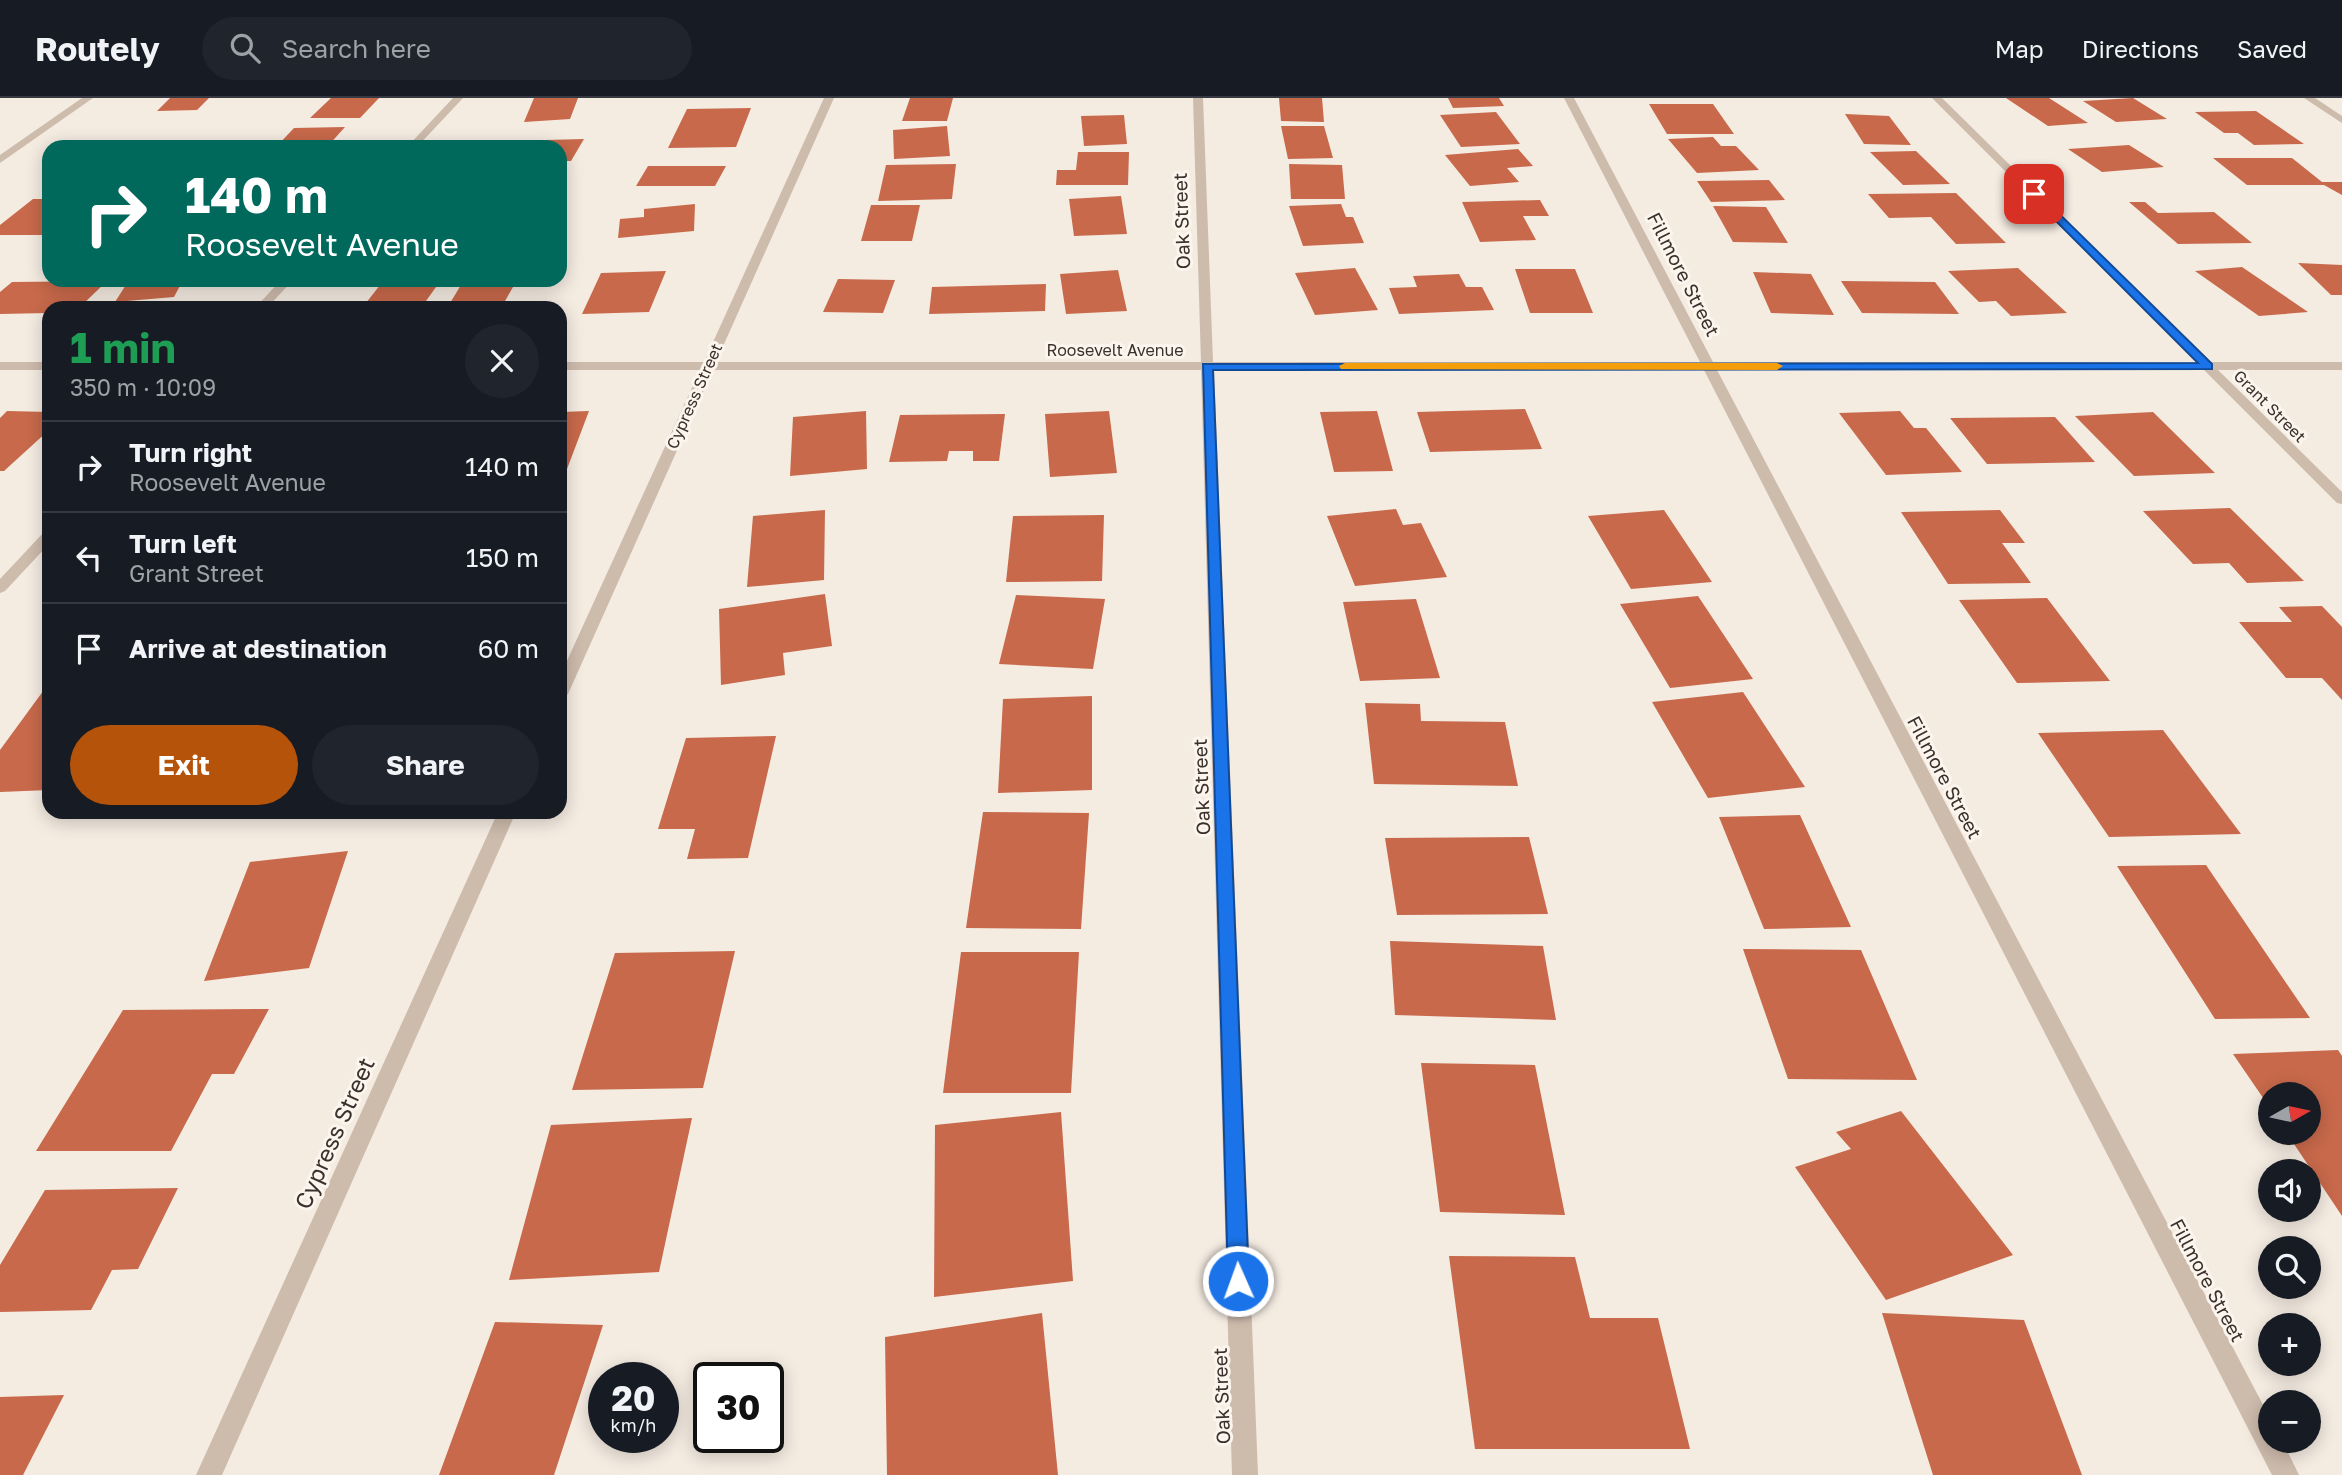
<!DOCTYPE html>
<html lang="en">
<head>
<meta charset="utf-8">
<style>
	:root { --surface:#171b24; --page:#20242c; --text:#f1f3f6; --muted:#9ea1a6; --line:#363941; --accent:#b45309 }
	body { margin:0; font-family:"Golos Text",sans-serif; background:var(--page); color:var(--text); height:100vh; display:flex; flex-direction:column; font-size:26px; white-space:nowrap }
	* { box-sizing:border-box; margin:0 }
	p { font-size:23px; color:var(--muted) }
	.icon { flex:none; width:38px; height:38px; fill:none; stroke:currentColor; stroke-width:2; stroke-linecap:round; stroke-linejoin:round }
	.map { position:relative; flex:1; overflow:hidden }
	.details { position:absolute; left:42px; top:203px; width:525px; height:518px; display:flex; flex-direction:column; background:var(--surface); border-radius:21px; box-shadow:0 4px 18px #0003 }
	.details>* { flex:none }
	.hud { position:absolute; left:42px; top:42px; width:525px; height:147px; border-radius:21px; box-shadow:0 4px 18px #0003; background:#00695c; color:#fff; overflow:hidden }
	.needle { width:46px; rotate:81deg }
	.fabs { position:absolute; left:2258px; top:984px; display:grid; gap:14px }
	.fabs a { display:grid; place-items:center; width:63px; height:63px; border-radius:50%; background:var(--surface); box-shadow:0 4px 18px #0003; font-size:35px }
	.speed { position:absolute; left:588px; top:1264px; display:flex; gap:14px; font-size:35px; font-weight:700; text-align:center }
	.speed>* { display:grid; place-content:center; width:91px; height:91px; border-radius:50%; background:var(--surface); box-shadow:0 4px 18px #0003; line-height:1 }
	.speed small { font-size:18px; font-weight:400 }
	.speed .limit { border:4px solid #111; border-radius:10px; background:#fff; color:#111 }
	.pin { position:absolute; display:grid; place-items:center; width:60px; height:60px; color:#fff; margin:-30px; border-radius:14px; box-shadow:0 4px 10px #0006 }
	.me { position:absolute; width:77px; margin:-38px; rotate:358deg; stroke-linejoin:round; filter:drop-shadow(0 0 5px #0008) }
	.turn { display:flex; align-items:center; gap:24px; height:147px; padding:0 28px; font-size:32px }
	.turn .icon { width:91px; height:91px; stroke-width:2.5 }
	.turn b { display:block; font-size:49px; line-height:60px }
	.round { display:grid; place-items:center; flex:none; width:74px; height:74px; border-radius:37px; background:var(--page) }
	.overview { display:flex; align-items:center; justify-content:space-between; height:119px; padding:0 28px }
	h1 { font-size:42px; font-weight:700; line-height:52px; color:#1e9e55 }
	.cta { display:flex; gap:14px; margin-top:auto; padding:14px 28px }
	.cta a { flex:1; height:80px; border-radius:42px; background:var(--accent); color:#fff; font-size:28px; font-weight:700; line-height:80px; text-align:center }
	.cta a+a { background:var(--page); color:var(--text) }
	ul { padding:0; list-style:none }
	li { display:flex; align-items:center; gap:21px; height:91px; padding:0 28px; border-top:2px solid var(--line) }
	li div { flex:1 }
	li b { display:block; font-size:26px }
	li em { font-style:normal }
	header { display:flex; align-items:center; gap:42px; box-sizing:border-box; height:98px; padding:0 35px; background:var(--surface); border-bottom:2px solid var(--line) }
	header strong { font-size:33px }
	nav { display:flex; gap:38px; margin-inline-start:auto; font-size:24px }
	.search { width:490px; height:63px; background:var(--page); display:flex; align-items:center; gap:18px; box-sizing:border-box; padding:0 24px; border-radius:38px; color:var(--muted); font-size:26px }
	.map>svg:first-child { display:block }
	.building { fill:#c8694b }
	.lines { fill:none; stroke-linecap:round; stroke-linejoin:round }
	.minor { fill:#cdbbac; fill-rule:evenodd }
	.route { fill:#1a73e8; stroke:#114b97; stroke-width:2 }
	.slow { fill:#f59e0b }
	.labels { text-anchor:middle; dominant-baseline:central; stroke-width:6; stroke-linejoin:round; paint-order:stroke }
	.far-street-label { font-size:16px; fill:#3b302b; stroke:#fbf5ee }
	.street-label { font-size:19px; fill:#3b302b; stroke:#fbf5ee }
	.near-street-label { font-size:23px; fill:#3b302b; stroke:#fbf5ee }
</style>
</head>
<body>
<header>
<strong>Routely</strong>
<div class="search"><svg class="icon" aria-label="search" viewBox="0 0 24 24"><circle cx="10" cy="10" r="6"/><path d="M15 15l6 6"/></svg>Search here</div>
<nav><a>Map</a><a>Directions</a><a>Saved</a></nav>
</header>
<div class="map">
<svg width="2342" height="1377" viewBox="0 0 2342 1377">
	<rect width="100%" height="100%" fill="#f4ebe1"/>
	<!-- building -->
	<path class="building" d="M170 0H209L197 12 157 13Z
		M331 0H379L360 20H310Z
		M534 0H578L570 21 524 24Z
		M910 0H953L947 23H902Z
		M1279 0H1322L1324 24 1281 23Z
		M1448 0H1499L1504 8 1453 10Z
		M2006 0H2049L2088 25 2048 28Z
		M2133 0 2167 21 2116 24 2083 3Z
		M1649 6H1713L1734 36H1667Z
		M751 10 736 49 668 50 687 11Z
		M2256 13 2304 46 2254 47 2238 35H2224L2195 14Z
		M1496 14 1520 46 1461 49 1440 17Z
		M1845 16 1889 18 1911 47 1864 46Z
		M1124 17 1127 46 1084 48 1081 18Z
		M947 28 950 58 894 61 893 32Z
		M1281 28H1324L1333 60 1288 61Z
		M345 29 327 49H276L294 30Z
		M1713 39 1721 48H1736L1759 72 1697 75 1668 41Z
		M584 41 571 63H560V49H499L504 43Z
		M162 42 155 49H100L104 45Z
		M2129 47 2164 69 2102 74 2068 51Z
		M1518 51 1533 68 1507 70 1519 84 1470 88 1445 57Z
		M1916 53 1950 86 1903 87 1870 54Z
		M1078 54H1129L1128 87H1056L1057 72H1076Z
		M2213 60H2292L2322 84H2342V97L2324 87H2247Z
		M956 66 952 101 878 103 886 67Z
		M1289 66 1342 67 1345 101H1291Z
		M648 68H726L715 88H636Z
		M1769 82 1785 102 1711 104 1697 83Z
		M1956 95 2006 145 1956 146 1931 119 1889 120 1868 96Z
		M1121 98 1127 136 1074 138 1069 101Z
		M33 101H49V137H0V127Z
		M1540 102 1549 118H1523L1536 142 1480 144 1462 104Z
		M2129 104H2145L2158 115 2214 114 2252 145 2178 146Z
		M695 106 694 133 618 140 620 121 644 119V111Z
		M1341 106 1346 119H1353L1364 145 1303 148 1289 108Z
		M871 107H920L912 143H861Z
		M1713 108 1766 109 1788 145 1733 144Z
		M2298 165 2342 167V197H2331Z
		M2242 169 2308 214 2259 218 2195 173Z
		M1355 170 1378 212 1315 217 1295 175Z
		M2018 170 2067 215 2011 218 1996 203 1979 204 1948 173Z
		M1515 171H1575L1593 215H1530Z
		M1118 172 1127 213 1066 216 1060 176Z
		M666 173 649 214 582 216 601 175Z
		M1753 174 1811 176 1834 217 1771 215Z
		M1459 176 1466 189H1482L1494 212 1399 216 1389 190 1417 189 1413 178Z
		M838 181 895 182 883 215 823 214Z
		M129 182H183L174 199 115 204Z
		M384 182H441L421 210H362Z
		M464 182H517L501 210H447Z
		M107 183 79 210H49V215L0 216V194L12 184Z
		M1841 183 1935 184 1959 216 1862 215Z
		M1046 186 1045 213 929 216 932 189Z
		M1525 311 1542 351 1430 354 1417 314Z
		M7 313 49 314V332L4 373H0V320Z
		M589 313 567 371H560V314Z
		M866 313 867 371 790 378 793 319Z
		M1109 313 1117 375 1050 379 1045 316Z
		M1377 313 1393 373 1334 374 1320 314Z
		M1900 313 1914 330H1926L1962 374 1886 377 1839 315Z
		M2153 314 2215 375 2134 378 2075 318Z
		M1005 316 999 363H973V353H949L947 363 889 364 900 317Z
		M2055 319 2095 364 1987 366 1950 320Z
		M2230 410 2304 483 2247 485 2229 465 2193 466 2143 413Z
		M1396 411 1403 427 1421 425 1447 479 1355 488 1327 418Z
		M825 412 824 482 747 489 753 418Z
		M1664 412 1712 484 1631 491 1588 418Z
		M2000 412 2025 445H2002L2031 485 1948 486 1901 414Z
		M1104 417 1102 483 1006 484 1013 418Z
		M825 496 832 548 783 555 785 577 721 587 719 511Z
		M1016 497 1105 501 1093 571 999 566Z
		M1698 498 1753 581 1670 590 1620 506Z
		M2047 500 2110 583 2017 585 1959 502Z
		M1416 501 1440 580 1360 583 1343 504Z
		M2322 508 2342 529V602L2322 580H2286L2239 524H2292L2279 509Z
		M49 585V692L0 694V652Z
		M1743 594 1805 689 1708 700 1652 604Z
		M1092 598V692L998 695 1003 601Z
		M1365 605 1420 606 1421 623 1505 624 1518 688 1374 686Z
		M2163 632 2241 736 2109 739 2038 635Z
		M776 638 748 760 687 761 695 731H658L686 640Z
		M983 714 1089 715 1081 831 966 830Z
		M1800 717 1851 829 1764 831 1719 719Z
		M1529 739 1548 816 1397 817 1385 740Z
		M348 753 309 870 204 883 250 764Z
		M2206 767 2310 920 2215 921 2117 768Z
		M1390 843 1543 848 1556 922 1395 917Z
		M1743 851 1861 852 1917 982 1788 981Z
		M735 853 703 990 572 992 615 855Z
		M961 854H1079L1071 995H943Z
		M269 911 234 976H212L171 1053H36L123 912Z
		M2338 952 2342 958V1118L2286 1034H2308V996H2270V1010L2233 956Z
		M1421 965 1535 967 1565 1117 1440 1114Z
		M1901 1013 2013 1157 1886 1202 1795 1069 1851 1051 1836 1034Z
		M1061 1014 1073 1183 934 1199 935 1027Z
		M692 1020 659 1174 509 1182 551 1027Z
		M178 1090 138 1171 112 1172 91 1212 0 1214V1167L45 1092Z
		M1449 1158 1575 1159 1590 1220H1658L1690 1351H1475Z
		M1042 1215 1058 1377H887L885 1239Z
		M1882 1215 2024 1222 2082 1377H1933Z
		M495 1224 603 1227 554 1377H439Z
		M64 1297 23 1377H0V1299Z"/>
	<g class="lines">
		<!-- minor -->
		<path class="minor" d="M82 0H93L0 65V57Z
			M453 0H463L417 49H407Z
			M824 0H834L716 264H1201L1193 0H1203L1213 264H1700L1564 0H1574L1713 264H2196L1932 0H1942L2210 264H2342V272H2218L2342 394V406L2337 405 2204 272H1717L2270 1320V1342H2282L2299 1377H2272L1704 272H1214L1258 1377H1232L1201 272H713L568 596 560 602V578L700 272H560V264H704Z
			M2304 0H2315L2342 18V25Z
			M281 182H293L267 210H255Z
			M0 264H49V272H0Z
			M49 433V446L5 493 0 495V481L44 434Z
			M498 714H516L222 1377H196Z"/>
	</g>
	<!-- route -->
	<path class="route" d="M2031 94H2037L2212 266V271L1213 272 1249 1183 1246 1190 1238 1193 1231 1190 1228 1183 1203 266 2198 265 2031 98Z"/>
	<!-- slow -->
	<path class="slow" d="M1345 265H1777L1783 268 1777 272 1341 271 1339 268Z"/>
	<g class="labels">
		<!-- far-street labels -->
		<g class="far-street-label">
			<text x="1115" y="252">Roosevelt Avenue</text>
			<text transform="translate(694 298) rotate(-66)">Cypress Street</text>
			<text transform="translate(2270 308) rotate(45)">Grant Street</text>
		</g>
		<!-- street labels -->
		<g class="street-label">
			<text transform="translate(1181 123) rotate(-92)">Oak Street</text>
			<text transform="translate(1684 176) rotate(63)">Fillmore Street</text>
			<text transform="translate(1945 679) rotate(62)">Fillmore Street</text>
			<text transform="translate(1201 689) rotate(-92)">Oak Street</text>
			<text transform="translate(2208 1182) rotate(62)">Fillmore Street</text>
			<text transform="translate(1221 1298) rotate(-92)">Oak Street</text>
		</g>
		<!-- near-street labels -->
		<g class="near-street-label">
			<text transform="translate(334 1035) rotate(-66)">Cypress Street</text>
		</g>
	</g>
</svg>
<div class="fabs">
<a><svg class="needle" viewBox="-14 -14 28 28"><path d="M0-13l5 13h-10z" fill="#e53935"/><path d="M0 13l5-13h-10z" fill="#9ea1a6"/></svg></a>
<a><svg class="icon" aria-label="sound" viewBox="0 0 24 24"><path d="M4 9h4l5-4v14l-5-4H4zM17 9q2 3 0 6"/></svg></a>
<a><svg class="icon" aria-label="search" viewBox="0 0 24 24"><circle cx="10" cy="10" r="6"/><path d="M15 15l6 6"/></svg></a>
<a>+</a>
<a>−</a>
</div>
<div class="speed"><div>20<small>km/h</small></div><div class="limit">30</div></div>
<div class="pin" style="left:2034px;top:96px;background:#d93025"><svg class="icon" aria-label="arrive" viewBox="0 0 24 24"><path d="M6 21V4h12l-3 4 3 4H6"/></svg></div>
<svg class="me" style="left:1238px;top:1183px" viewBox="-20 -20 40 40"><circle r="17" fill="#1a73e8" stroke="#fff" stroke-width="3"/><path d="M0-11L8 9 0 5-8 9z" fill="#fff"/></svg>
<div class="hud">
<div class="turn"><svg class="icon" aria-label="right" viewBox="0 0 24 24"><path d="M7 20v-9h11M14 6l5 5-5 5"/></svg><div><b>140 m</b>Roosevelt Avenue</div></div>
</div>
<section class="details">
<div class="overview"><div><h1>1 min</h1><p>350 m · 10:09</p></div><a class="round"><svg class="icon" aria-label="close" viewBox="0 0 24 24"><path d="M6 6l12 12M18 6L6 18"/></svg></a></div>
<ul>
<li><svg class="icon" aria-label="right" viewBox="0 0 24 24"><path d="M7 20v-9h11M14 6l5 5-5 5"/></svg><div><b>Turn right</b><p>Roosevelt Avenue</p></div><em>140 m</em></li>
<li><svg class="icon" aria-label="left" viewBox="0 0 24 24"><path d="M17 20v-9H6M10 6l-5 5 5 5"/></svg><div><b>Turn left</b><p>Grant Street</p></div><em>150 m</em></li>
<li><svg class="icon" aria-label="arrive" viewBox="0 0 24 24"><path d="M6 21V4h12l-3 4 3 4H6"/></svg><div><b>Arrive at destination</b></div><em>60 m</em></li>
</ul>
<div class="cta"><a>Exit</a><a>Share</a></div>
</section>
</div>
</body>
</html>
